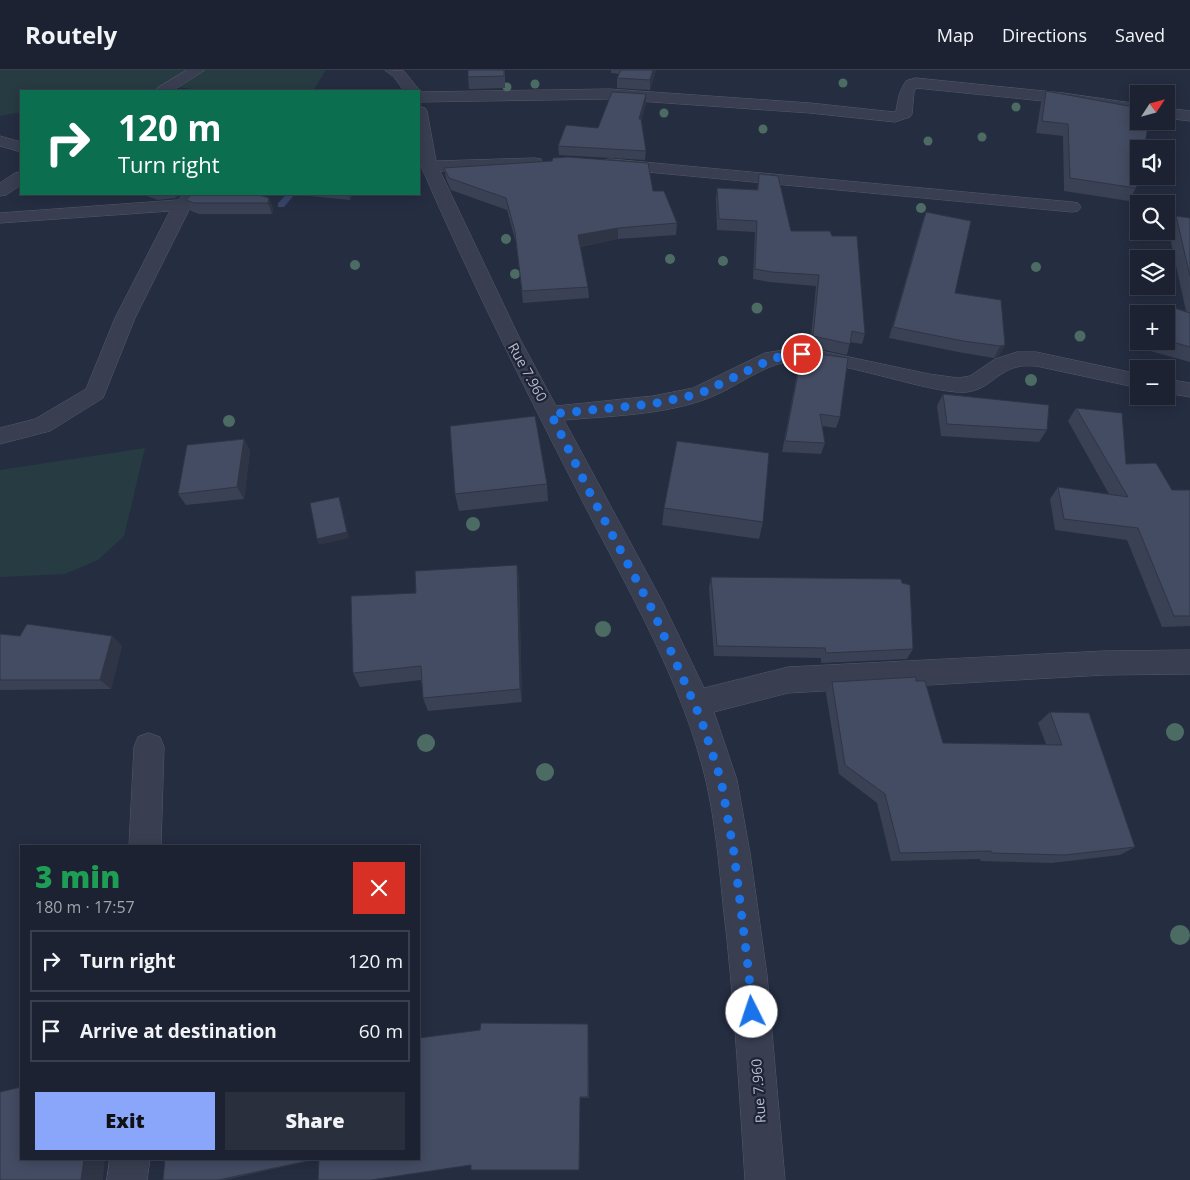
<!DOCTYPE html>
<html lang="en">
<head>
<meta charset="utf-8">
<style>
	:root { --surface:#1c2231; --page:#292f3d; --text:#f1f3f6; --muted:#a0a4ab; --line:#3a3f4d; --accent:#8aa6fb }
	body { margin:0; font-family:"Open Sans",sans-serif; background:var(--page); color:var(--text); height:100vh; display:flex; flex-direction:column; font-size:19px; white-space:nowrap }
	* { box-sizing:border-box; margin:0 }
	p { font-size:16px; color:var(--muted) }
	.icon { flex:none; width:28px; height:28px; fill:none; stroke:currentColor; stroke-width:2; stroke-linecap:round; stroke-linejoin:round }
	.map { position:relative; flex:1; overflow:hidden }
	.side { position:absolute; left:20px; top:775px; width:400px; height:315px; display:flex; flex-direction:column; background:var(--surface); border-radius:0px; box-shadow:0 2px 12px #0003,0 0 0 1px var(--line) }
	.side>* { flex:none }
	.guide { position:absolute; left:20px; top:20px; width:400px; height:105px; border-radius:0px; box-shadow:0 2px 12px #0003,0 0 0 1px var(--line); background:#0b6e4f; color:#fff; overflow:hidden }
	.needle { width:32px; rotate:54deg }
	.buttons { position:absolute; left:1130px; top:15px; display:grid; gap:10px }
	.buttons a { display:grid; place-items:center; width:45px; height:45px; border-radius:0px; background:var(--surface); box-shadow:0 2px 12px #0003,0 0 0 1px var(--line); font-size:25px }
	.pin { position:absolute; display:grid; place-items:center; width:42px; height:42px; color:#fff; margin:-21px; border:2px solid #fff; border-radius:50%; box-shadow:0 1px 5px #0007 }
	.me { position:absolute; width:55px; margin:-28px; rotate:356deg; stroke-linejoin:round; filter:drop-shadow(0 0 4px #0008) }
	.turn { display:flex; align-items:center; gap:18px; height:105px; padding:0 15px; font-size:22px }
	.turn .icon { width:65px; height:65px; stroke-width:2.5 }
	.turn b { display:block; font-size:35px; line-height:42px }
	.round { display:grid; place-items:center; flex:none; width:52px; height:52px; border-radius:0px; background:var(--page) }
	.head { display:flex; align-items:center; justify-content:space-between; height:85px; padding:0 15px }
	h1 { font-size:30px; font-weight:800; line-height:38px; color:#1e9e55 }
	.button { display:flex; gap:10px; margin-top:auto; padding:10px 15px }
	.button a { flex:1; height:58px; border-radius:0px; background:var(--accent); color:#111; font-size:20px; font-weight:800; line-height:58px; text-align:center }
	.button a+a { background:var(--page); color:var(--text) }
	ul { padding:0; list-style:none }
	li { display:flex; align-items:center; gap:15px; height:62px; margin:0 10px 8px; padding:0 5px; border:2px solid var(--line); border-radius:0px }
	li div { flex:1 }
	li b { display:block; font-size:19px }
	li em { font-style:normal }
	header { display:flex; align-items:center; gap:30px; box-sizing:border-box; height:70px; padding:0 25px; background:var(--surface); border-bottom:1px solid var(--line) }
	header strong { font-size:24px }
	nav { display:flex; gap:28px; margin-inline-start:auto; font-size:18px }
	.map>svg:first-child { display:block }
	.green { fill:#273b42 }
	.lines { fill:none; stroke-linecap:round; stroke-linejoin:round }
	.stream { fill:#384568; fill-rule:evenodd }
	.minor-casing { stroke:#545a6b; stroke-width:1 }
	.minor { fill:#393f51; fill-rule:evenodd }
	.tree { fill:#4c6b63 }
	.wall { fill:#3a4155 }
	.shaded-wall { fill:#2f3545 }
	.building { fill:#434c63; stroke:#2f3545 }
	.route { stroke:#1a73e8; stroke-width:9; stroke-dasharray:0 16.2 }
	.labels { text-anchor:middle; dominant-baseline:central; stroke-width:4.5; stroke-linejoin:round; paint-order:stroke }
	.street-label { font-size:14px; fill:#b5bbcb; stroke:#1e2436 }
</style>
</head>
<body>
<header>
<strong>Routely</strong>
<nav><a>Map</a><a>Directions</a><a>Saved</a></nav>
</header>
<div class="map">
<svg width="1190" height="1110" viewBox="0 0 1190 1110">
	<rect width="100%" height="100%" fill="#252d41"/>
	<!-- green -->
	<path class="green" d="M0 0H326L313 21H211L175 17 151 21H21V42L0 46Z
		M145 378 124 466 98 490 65 504 0 507V400Z"/>
	<g class="lines">
		<!-- stream -->
		<path class="stream" d="M287 124H295L284 137H278V133Z"/>
		<defs>
			<path id="minor" d="M187 0H205L172 21H154L157 18Z
				M385 0 404 1 420 21H404L394 7Z
				M916 8 1063 23 1139 34V44L1063 33 916 18 914 22 912 44 910 47 895 52 810 43 609 29 419 32V22L609 19 810 33 894 42 896 41C898 29 899 21 906 11Z
				M419 36 425 38 427 41 436 91 535 88 541 89 543 93 541 97 535 98 440 101 520 269 556 336 653 326 693 318 765 283 802 277 929 304 958 308 970 306 995 289 1017 282H1036L1139 304V318L1036 296C1030 296 1023 295 1017 297 993 303 987 325 956 322 908 318 819 281 778 294 753 302 731 320 706 329 663 345 610 346 564 350L663 533 704 618 788 597 1104 581 1190 580V604L1104 605 788 623 714 642 737 710 750 783 767 905 785 1110H745C739 1018 734 926 723 834 719 793 715 751 706 711 683 614 631 525 586 438 528 325 471 212 421 96L419 86Z
				M1166 38 1190 41V51L1166 48Z
				M0 66 21 72V82L0 76Z
				M611 89 1072 132 1078 133 1081 137 1078 141 1072 142 605 98 603 94 605 90Z
				M21 102V115L6 125 0 126V113L15 103Z
				M185 124H205L190 138 135 248 103 328 50 361 0 374V358L35 349 86 319 115 248 170 141 0 153V143L177 130Z
				M1166 309 1190 313V327L1166 323Z
				M149 663 160 667 164 677 161 776H129L134 677 138 667Z
				M110 1089H150L147 1110H107Z"/>
		</defs>
		<!-- minor casing -->
		<use href="#minor" class="minor-casing"/>
		<!-- minor -->
		<use href="#minor" class="minor"/>
	</g>
	<!-- trees -->
	<g class="tree">
		<circle cx="843" cy="13" r="4.5"/>
		<circle cx="535" cy="14" r="4.5"/>
		<circle cx="507" cy="17" r="4.5"/>
		<circle cx="1016" cy="37" r="4.5"/>
		<circle cx="664" cy="43" r="4.5"/>
		<circle cx="763" cy="59" r="4.5"/>
		<circle cx="982" cy="67" r="4.5"/>
		<circle cx="928" cy="71" r="4.5"/>
		<circle cx="921" cy="138" r="5"/>
		<circle cx="506" cy="169" r="5"/>
		<circle cx="670" cy="189" r="5"/>
		<circle cx="723" cy="191" r="5"/>
		<circle cx="355" cy="195" r="5"/>
		<circle cx="1036" cy="197" r="5"/>
		<circle cx="515" cy="204" r="5"/>
		<circle cx="757" cy="238" r="5.5"/>
		<circle cx="1080" cy="266" r="5.5"/>
		<circle cx="1031" cy="310" r="6"/>
		<circle cx="229" cy="351" r="6"/>
		<circle cx="473" cy="454" r="7"/>
		<circle cx="603" cy="559" r="8"/>
		<circle cx="1175" cy="662" r="9"/>
		<circle cx="426" cy="673" r="9"/>
		<circle cx="545" cy="702" r="9"/>
		<circle cx="1180" cy="865" r="10"/>
	</g>
	<!-- wall -->
	<path class="wall" d="M468 0H505V18L469 19 468 7Z
		M611 0H656L650 20 617 18V8L619 4 611 3Z
		M1046 21 1136 118 1129 131 1064 121 1063 66 1036 63 1041 33Z
		M646 33 641 51 646 81 645 90 559 85 558 76 598 58Z
		M444 98 653 121 677 153 676 165 618 169 580 177 588 217 589 228 523 233 516 173 507 140 451 120 446 109Z
		M759 104 791 161 865 264 862 274 850 272 847 285 810 277 816 216 769 212 753 209 755 162 717 160 716 129 717 118 757 120Z
		M141 124H183L176 128 158 130Z
		M290 124H353L350 130Z
		M269 128 273 139 272 144H199L191 141 186 130Z
		M926 142 955 223 1005 275 999 286 994 288 958 282 889 268 922 153Z
		M1176 146 1190 148V292L1150 281V271H1166V244H1154L1161 234 1186 241 1168 159Z
		M802 282 810 286 811 283 840 347 836 358 822 356 825 373 821 384 782 382 799 293Z
		M943 324 1047 360 1039 372 941 366 937 336Z
		M1076 338 1126 394 1172 420H1190V556L1162 557 1127 470 1055 460 1050 429 1058 417 1109 424 1068 351Z
		M244 369 250 381 244 429 186 435 178 424Z
		M547 414 548 431 459 441 455 424Z
		M664 438 763 452 759 469 662 455Z
		M517 495 519 510 522 632 428 641 423 628 421 610 360 617 353 603 416 523Z
		M711 507 913 579 907 589 821 593V588L714 586 709 518Z
		M0 564 20 566H112L122 576 111 619 0 620Z
		M916 611 943 673 1046 674 1038 653 1050 642 1135 777 1120 785 1052 793 981 791 980 789 891 791 877 733 839 704 826 623 832 612Z
		M588 954 589 1028H580V1098L471 1095 319 1089 224 1110H163L165 1089H419Z"/>
	<!-- shaded-wall -->
	<path class="shaded-wall" d="M653 0H656L650 20V10Z
		M646 24V33L639 59V49Z
		M174 124H183L176 128Z
		M349 124H353L350 130Z
		M269 128 273 139 272 144 268 133Z
		M618 158V169L578 177V165Z
		M1005 275 999 286 994 288 1000 276Z
		M244 369 250 381 244 429 237 417Z
		M339 427 341 433 349 468 319 475 317 469Z
		M517 495 519 510 522 632 520 619Z
		M112 566 122 576 111 619 100 610Z
		M580 1027V1098L579 1100Z
		M84 1089H105L103 1110H81Z"/>
	<!-- building -->
	<path class="building" d="M468 0H504V6L468 7Z
		M621 0H653L650 10 617 8Z
		M1046 21 1139 38V51H1149L1144 79H1139V105L1136 118 1070 108 1068 54 1042 51Z
		M612 22 646 24 639 49H641L646 81 558 76 566 55 598 58Z
		M568 87 648 93 653 121H664L677 153 618 158 578 165 588 217 522 221 515 162 506 128 449 108 444 98 552 91 553 88Z
		M759 104 778 106 791 161H830L832 166H857L865 264 852 261 850 274 813 266 819 205 772 202 755 199 757 151 719 149 717 118 758 120Z
		M192 124H256L269 128 268 133H194L186 130Z
		M926 142 971 151 955 223 1001 230 1005 275 1000 276 963 271 893 257Z
		M1176 146 1190 148V206Z
		M1161 234 1190 243V277L1166 270V244H1160Z
		M802 282 810 283 811 288V283L848 288 840 347 820 344 825 373 785 371Z
		M943 324 1049 335 1047 360 947 354Z
		M1076 338 1122 343 1126 394 1156 393 1172 420H1190V546H1174L1138 458 1064 449 1058 417 1128 427Z
		M535 346 547 414 455 424 450 356Z
		M244 369 237 417 178 424 187 375Z
		M677 371 769 383 763 452 664 438Z
		M339 427 347 462 317 469 310 433Z
		M517 495 520 619 423 628 421 596 353 603 351 526 416 523 415 501Z
		M711 507 901 509 902 513 910 515 913 579 826 583 825 578 717 576Z
		M27 554 112 566 100 610H0V564L20 566Z
		M916 607V611H925L943 673 1062 675 1050 642 1089 643 1135 777 1065 785 992 783 991 781 900 783 885 724 845 695 832 612Z
		M481 953 588 954V1027H580L579 1100H471V1095L371 1110H318L319 1089H419V968L480 960Z
		M21 1017V1089H84L81 1110H0V1022Z
		M165 1089H317L218 1110H163Z"/>
	<g class="lines">
		<!-- route -->
		<path class="route" d="M752 942 749 905 734 783 721 710 701 649 653 541 591 425 551 344 652 334 699 324 774 288 802 284"/>
	</g>
	<g class="labels">
		<!-- street labels -->
		<g class="street-label">
			<text transform="translate(528 302) rotate(61)">Rue 7.960</text>
			<text transform="translate(758 1021) rotate(-94)">Rue 7.960</text>
		</g>
	</g>
</svg>
<div class="buttons">
<a><svg class="needle" viewBox="-14 -14 28 28"><path d="M0-13l5 13h-10z" fill="#e53935"/><path d="M0 13l5-13h-10z" fill="#a0a4ab"/></svg></a>
<a><svg class="icon" aria-label="sound" viewBox="0 0 24 24"><path d="M4 9h4l5-4v14l-5-4H4zM17 9q2 3 0 6"/></svg></a>
<a><svg class="icon" aria-label="search" viewBox="0 0 24 24"><circle cx="10" cy="10" r="6"/><path d="M15 15l6 6"/></svg></a>
<a><svg class="icon" aria-label="layers" viewBox="0 0 24 24"><path d="M12 4l9 5-9 5-9-5zM3 14l9 5 9-5"/></svg></a>
<a>+</a>
<a>−</a>
</div>
<div class="pin" style="left:802px;top:284px;background:#d93025"><svg class="icon" aria-label="arrive" viewBox="0 0 24 24"><path d="M6 21V4h12l-3 4 3 4H6"/></svg></div>
<svg class="me" style="left:752px;top:942px" viewBox="-20 -20 40 40"><circle r="19" fill="#fff"/><path d="M0-13L10 11 0 6-10 11z" fill="#1a73e8"/></svg>
<div class="guide">
<div class="turn"><svg class="icon" aria-label="right" viewBox="0 0 24 24"><path d="M7 20v-9h11M14 6l5 5-5 5"/></svg><div><b>120 m</b>Turn right</div></div>
</div>
<section class="side">
<div class="head"><div><h1>3 min</h1><p>180 m · 17:57</p></div><a class="round" style="background:#d93025;color:#fff"><svg class="icon" aria-label="close" viewBox="0 0 24 24"><path d="M6 6l12 12M18 6L6 18"/></svg></a></div>
<ul>
<li><svg class="icon" aria-label="right" viewBox="0 0 24 24"><path d="M7 20v-9h11M14 6l5 5-5 5"/></svg><div><b>Turn right</b></div><em>120 m</em></li>
<li><svg class="icon" aria-label="arrive" viewBox="0 0 24 24"><path d="M6 21V4h12l-3 4 3 4H6"/></svg><div><b>Arrive at destination</b></div><em>60 m</em></li>
</ul>
<div class="button"><a>Exit</a><a>Share</a></div>
</section>
</div>
</body>
</html>
